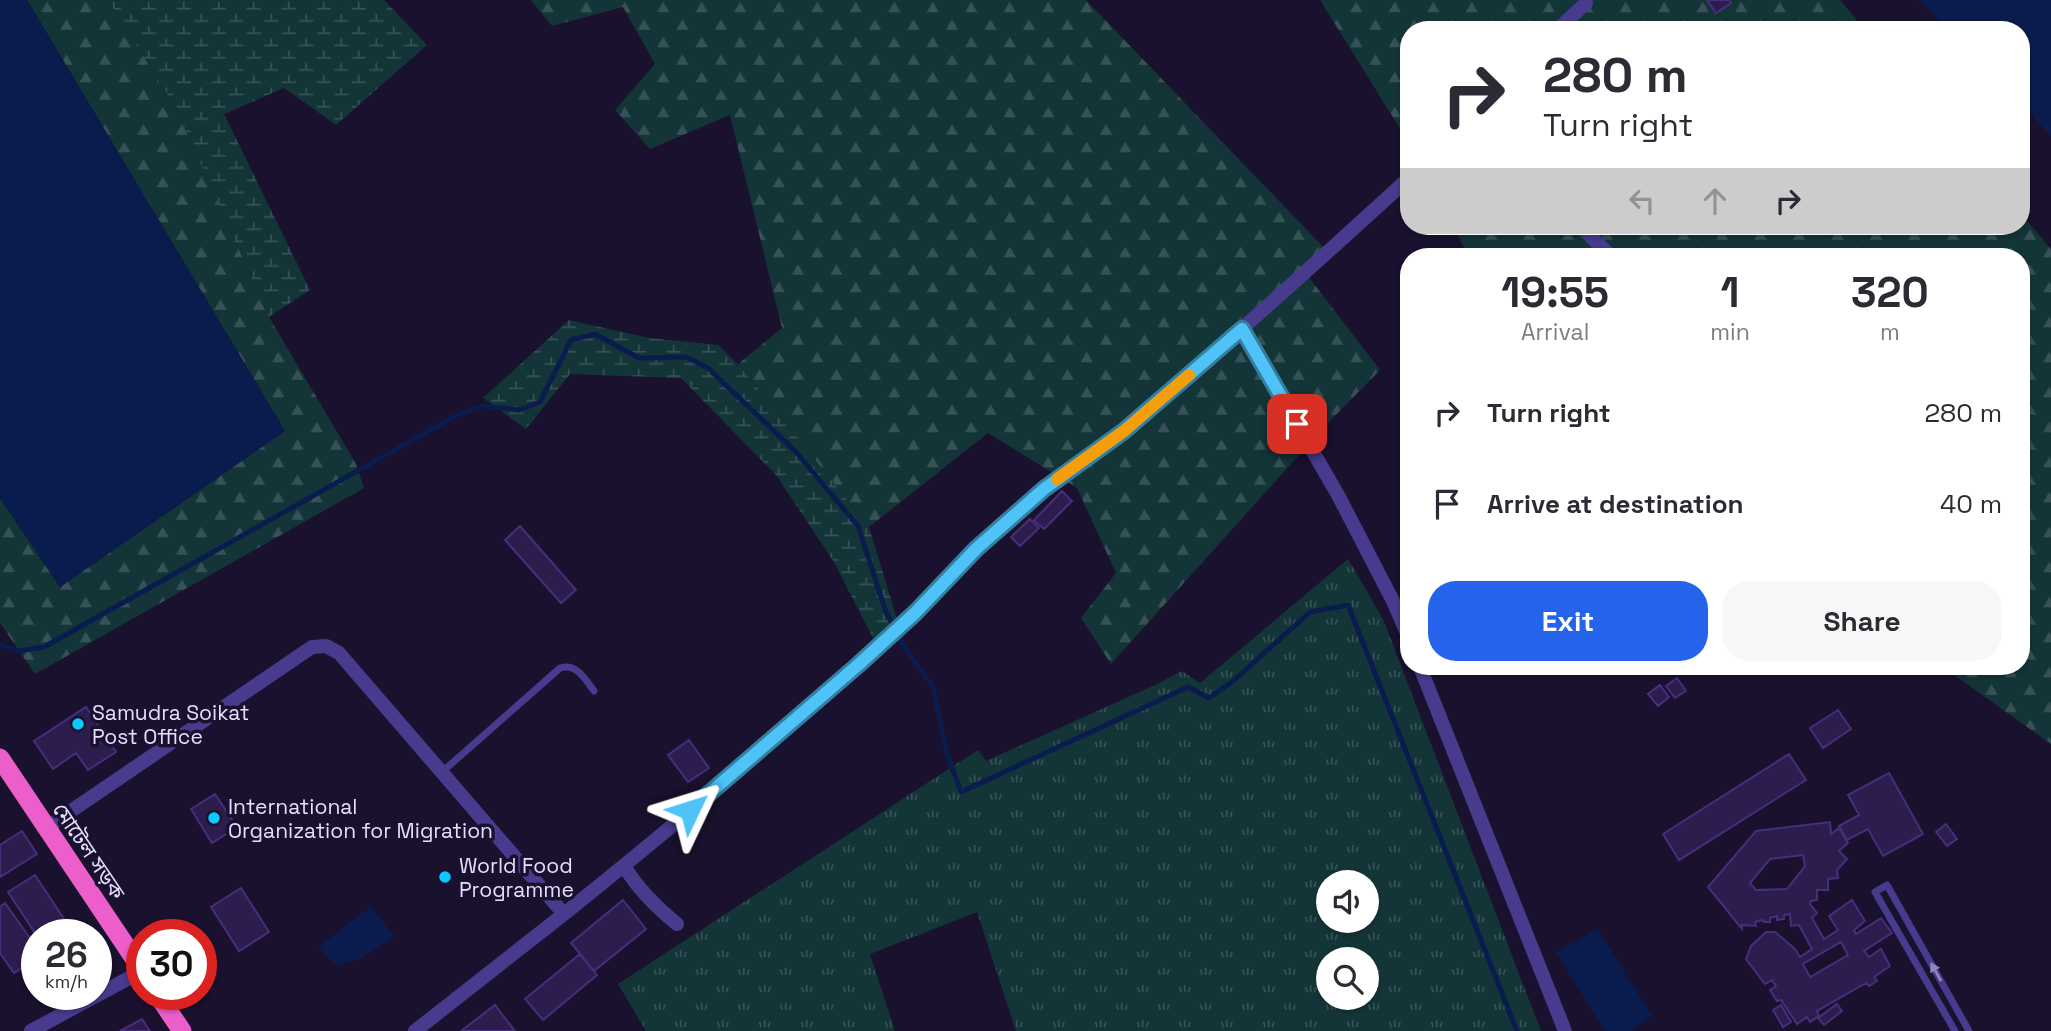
<!DOCTYPE html>
<html lang="en">
<head>
<meta charset="utf-8">
<style>
	:root { --surface:#fff; --page:#f7f7f7; --text:#2b2b33; --muted:#7c7c81; --accent:#2563eb }
	body { margin:0; font-family:"Space Grotesk","Noto Sans Bengali",sans-serif; background:var(--page); color:var(--text); height:100vh; display:flex; flex-direction:column; font-size:26px; white-space:nowrap }
	* { box-sizing:border-box; margin:0 }
	p { font-size:23px; color:var(--muted) }
	.icon { flex:none; width:38px; height:38px; fill:none; stroke:currentColor; stroke-width:2; stroke-linecap:round; stroke-linejoin:round }
	.map { position:relative; flex:1; overflow:hidden }
	.drawer { position:absolute; left:1400px; top:248px; width:630px; height:427px; display:flex; flex-direction:column; background:var(--surface); border-radius:28px; box-shadow:0 2px 5px #0004 }
	.drawer>* { flex:none }
	.banner { position:absolute; left:1400px; top:21px; width:630px; height:214px; border-radius:28px; box-shadow:0 2px 5px #0004; background:#fff; color:var(--text); overflow:hidden }
	.buttons { position:absolute; left:1316px; top:870px; display:grid; gap:14px }
	.buttons a { display:grid; place-items:center; width:63px; height:63px; border-radius:50%; background:var(--surface); box-shadow:0 2px 5px #0004; font-size:35px }
	.speed { position:absolute; left:21px; top:919px; display:flex; gap:14px; font-size:35px; font-weight:700; text-align:center }
	.speed>* { display:grid; place-content:center; width:91px; height:91px; border-radius:50%; background:var(--surface); box-shadow:0 2px 5px #0004; line-height:1 }
	.speed small { font-size:18px; font-weight:400 }
	.speed .limit { border:10px solid #d22; background:#fff; color:#111 }
	.pin { position:absolute; display:grid; place-items:center; width:60px; height:60px; color:#fff; margin:-30px; border-radius:14px; box-shadow:0 4px 10px #0006 }
	.me { position:absolute; width:77px; margin:-38px; rotate:49deg; stroke-linejoin:round; filter:drop-shadow(0 0 5px #0008) }
	.turn { display:flex; align-items:center; gap:24px; height:147px; padding:0 28px; font-size:32px }
	.turn .icon { width:91px; height:91px; stroke-width:2.5 }
	.turn b { display:block; font-size:49px; line-height:60px }
	.lanes { display:flex; align-items:center; height:66px; padding:0 28px; background:#0003; justify-content:center; gap:35px; direction:ltr }
	.lanes .off { opacity:.35 }
	.eta { display:flex; justify-content:space-evenly; align-items:center; height:119px; text-align:center }
	.eta b { font-size:42px; font-weight:700; line-height:49px }
	.cta { display:flex; gap:14px; margin-top:auto; padding:14px 28px }
	.cta a { flex:1; height:80px; border-radius:28px; background:var(--accent); color:#fff; font-size:28px; font-weight:700; line-height:80px; text-align:center }
	.cta a+a { background:var(--page); color:var(--text) }
	ul { padding:0; list-style:none }
	li { display:flex; align-items:center; gap:21px; height:91px; padding:0 28px }
	li div { flex:1 }
	li b { display:block; font-size:26px }
	li em { font-style:normal }
	.map>svg:first-child { display:block }
	.grass { fill:url(#grass-tufts); fill-rule:evenodd }
	.forest { fill:url(#forest-firs) }
	.wetland { fill:url(#wetland-marsh) }
	.water { fill:#0a1b4e }
	.lines { fill:none; stroke-linecap:round; stroke-linejoin:round }
	.stream { stroke:#0a1b4e; stroke-width:5 }
	.building { fill:#2d1d4f; stroke:#472e7b; stroke-width:2; fill-rule:evenodd }
	.service { stroke:#483b8d; stroke-width:7 }
	.minor { stroke:#483b8d; stroke-width:14 }
	.trunk { stroke:#ec5fca; stroke-width:19 }
	.oneway { fill:#8f84c0 }
	.route-casing { stroke:#337fa1; stroke-width:18 }
	.route { stroke:#4fc3f7; stroke-width:12 }
	.slow { stroke:#f59e0b; stroke-width:12 }
	.poi-dot { fill:#0ac9ff; stroke:#19112d; stroke-width:2.5 }
	.labels { text-anchor:middle; dominant-baseline:central; stroke-width:7; stroke-linejoin:round; paint-order:stroke }
	.poi-label { font-size:21px; fill:#e5deff; stroke:#19112d; text-anchor:start }
	.street-label { font-size:21px; fill:#e5deff; stroke:#19112d }
</style>
</head>
<body>
<div class="map">
<svg width="2051" height="1031" viewBox="0 0 2051 1031">
	<defs>
		<pattern id="grass-tufts" width="24" height="20" patternUnits="userSpaceOnUse" patternTransform="scale(1.75)"><rect width="24" height="20" fill="#143538"/><path d="M3 7l-1-3M5 7V3M7 7l1-3M15 17l-1-3M17 17v-4M19 17l1-3" fill="none" stroke="#365256"/></pattern>
		<pattern id="forest-firs" width="22" height="20" patternUnits="userSpaceOnUse" patternTransform="scale(1.75)"><rect width="22" height="20" fill="#143538"/><path d="M5 1l3.5 6h-7zM16 11l3.5 6h-7z" fill="#365256"/></pattern>
		<pattern id="wetland-marsh" width="20" height="14" patternUnits="userSpaceOnUse" patternTransform="scale(1.75)"><rect width="20" height="14" fill="#143538"/><path d="M1 5h8M5 5V1M11 12h8M15 12V8" fill="none" stroke="#365256"/></pattern>
	</defs>
	<rect width="100%" height="100%" fill="#19112d"/>
	<!-- grass -->
	<path class="grass" d="M1348 559 1383 619 1541 1031H1016L977 912 870 954 895 1031H646L618 984 978 750 986 761 1155 685 1182 671 1200 683ZM1328 882H1367V920H1328ZM1328 959H1367V998H1328Z"/>
	<!-- forest -->
	<path class="forest" d="M27 0H108L176 108 269 317 356 464 364 488 35 674 0 623V498L60 587 285 431Z
		M531 0H1086L1329 253 1308 276 1380 370 1326 425 1111 664 1081 618 1116 573 1077 488 988 433 869 527 738 364 782 328 730 115 650 149 615 110 655 64 623 7 552 26Z
		M1320 0H1840L1865 30H1409V143Z
		M2021 214 2051 249V744L1943 667H2021V257H1469L1453 226H2021Z"/>
	<!-- wetland -->
	<path class="wetland" d="M108 0H384L427 45 336 125 284 88 224 114 310 290 269 317 176 108Z
		M569 320 649 338 718 345 738 364 869 527 898 622 875 642 834 562 776 475 681 378 570 374 526 429 483 398Z"/>
	<!-- water -->
	<path class="water" d="M0 0H27L285 431 60 587 0 498Z
		M1919 0H2051V136L2021 105V30H1949Z
		M371 906 395 937 359 959 336 965 318 947Z
		M1598 929 1652 1016 1630 1031H1605L1555 952Z"/>
	<g class="lines">
		<!-- stream -->
		<path class="stream" d="M0 644 19 651 44 647 457 415 483 406 519 410 540 402 571 340 595 334 639 358 686 357 708 368 796 452 858 526 886 612 904 647 933 687 947 754 961 792 1188 687 1209 698 1232 682 1310 612 1348 605 1517 1031"/>
	</g>
	<!-- building -->
	<path class="building" d="M1707 0H1729L1731 3 1716 13Z
		M1062 491 1072 501 1044 529 1034 520Z
		M1030 519 1039 528 1020 546 1011 537Z
		M520 526 576 590 561 603 505 540Z
		M1677 678 1686 691 1675 698 1666 686Z
		M1660 685 1669 697 1658 706 1648 694Z
		M86 707 116 752 88 770 76 753 53 769 34 741Z
		M1838 710 1851 729 1823 748 1810 728Z
		M689 740 709 768 688 782 668 755Z
		M1789 754 1806 780 1679 860 1663 834Z
		M1889 773 1923 834 1883 856 1868 829 1847 840 1839 826 1859 815 1848 795Z
		M215 794 237 827 212 843 191 809Z
		M1830 822 1831 834 1839 828 1848 843 1839 851 1847 859 1837 870 1838 878 1828 879V890H1817V900L1811 901 1810 904 1817 913 1812 918 1824 939 1838 930 1829 916 1852 900 1865 921 1854 930 1856 934 1881 918 1892 933 1864 951 1869 957 1881 949 1890 966 1874 977 1877 981 1869 986 1866 983 1817 1011 1819 1016 1810 1022 1807 1017 1797 1024 1781 1000 1777 1001 1770 990 1776 986 1772 980 1765 984 1746 959 1751 946 1766 932H1775L1795 949 1800 957 1812 949 1799 925 1791 926 1790 914 1784 915V919L1777 920V916L1770 918V922H1764L1763 920 1755 922 1756 926 1742 925V929L1708 887 1756 831ZM1803 855 1805 866 1787 889 1756 890 1750 883 1770 859ZM1841 942 1848 955 1810 977 1803 964Z
		M1946 824 1957 839 1947 846 1936 832Z
		M22 831 37 854 0 877V845Z
		M35 875 66 922 46 934 37 936 8 892Z
		M241 888 269 932 239 951 211 907Z
		M623 900 646 929 594 971 571 943Z
		M5 903 37 948V957L14 973 0 953V907Z
		M580 954 597 975 543 1020 525 999Z
		M1837 1004 1842 1011 1824 1025 1818 1018Z
		M495 1005 515 1031H461Z
		M1781 1005 1791 1022 1783 1027 1773 1010Z
		M142 1019 150 1031H120Z"/>
	<g class="lines">
		<!-- service -->
		<path class="service" d="M442 772 560 668C577 663 585 679 594 691
			M1955 1031 1875 892 1887 885 1969 1031"/>
		<!-- minor -->
		<path class="minor" d="M1557 30 1586 3
			M1580 226 1612 257
			M1242 329 1338 495 1393 601 1409 638
			M1420 667 1565 1031
			M46 828 312 647 326 646 339 653 564 914 415 1031
			M624 866C638 889 656 907 677 924
			M564 914C665 833 765 750 860 662 922 607 978 546 1040 492 1067 468 1100 452 1127 429 1223 347 1316 263 1409 178
			M31 1031 142 971"/>
		<!-- trunk -->
		<path class="trunk" d="M0 758 142 970
			M157 994 182 1031"/>
	</g>
	<!-- one-way arrows -->
	<defs><path id="oneway-solid" d="M-6-.8H1V-3.2L6.5 0L1 3.2V.8H-6Z" transform="scale(1.75)"/></defs>
	<use class="oneway" href="#oneway-solid" transform="translate(1936 972) rotate(-119)"/>
	<g class="lines">
		<defs>
			<path id="route" d="M690 810 858 665 915 613 976 549 1044 489 1124 431 1242 329 1297 424"/>
		</defs>
		<!-- route casing -->
		<use href="#route" class="route-casing"/>
		<!-- route -->
		<use href="#route" class="route"/>
		<!-- slow -->
		<path class="slow" d="M1057 479 1124 431 1189 375"/>
	</g>
	<!-- markers -->
	<g class="poi-dot">
		<circle cx="78" cy="724" r="7"/>
		<circle cx="214" cy="818" r="7"/>
		<circle cx="445" cy="877" r="7"/>
	</g>
	<g class="labels">
		<!-- poi labels -->
		<g class="poi-label">
			<text x="92" y="712">Samudra Soikat<tspan x="92" dy="24">Post Office</tspan></text>
			<text x="228" y="806">International<tspan x="228" dy="24">Organization for Migration</tspan></text>
			<text x="459" y="865">World Food<tspan x="459" dy="24">Programme</tspan></text>
		</g>
		<!-- street labels -->
		<g class="street-label">
			<text transform="translate(89 851) rotate(56)">মোটেল সড়ক</text>
		</g>
	</g>
</svg>
<div class="buttons">
<a><svg class="icon" aria-label="sound" viewBox="0 0 24 24"><path d="M4 9h4l5-4v14l-5-4H4zM17 9q2 3 0 6"/></svg></a>
<a><svg class="icon" aria-label="search" viewBox="0 0 24 24"><circle cx="10" cy="10" r="6"/><path d="M15 15l6 6"/></svg></a>
</div>
<div class="speed"><div>26<small>km/h</small></div><div class="limit">30</div></div>
<div class="pin" style="left:1297px;top:424px;background:#d93025"><svg class="icon" aria-label="arrive" viewBox="0 0 24 24"><path d="M6 21V4h12l-3 4 3 4H6"/></svg></div>
<svg class="me" style="left:690px;top:810px" viewBox="-20 -20 40 40"><path d="M0-17L14 15 0 8-14 15z" fill="#4fc3f7" stroke="#fff" stroke-width="4"/></svg>
<div class="banner">
<div class="turn"><svg class="icon" aria-label="right" viewBox="0 0 24 24"><path d="M7 20v-9h11M14 6l5 5-5 5"/></svg><div><b>280 m</b>Turn right</div></div>
<div class="lanes"><svg class="icon off" aria-label="left" viewBox="0 0 24 24"><path d="M17 20v-9H6M10 6l-5 5 5 5"/></svg><svg class="icon off" aria-label="ahead" viewBox="0 0 24 24"><path d="M12 20V5M6 11l6-6 6 6"/></svg><svg class="icon" aria-label="right" viewBox="0 0 24 24"><path d="M7 20v-9h11M14 6l5 5-5 5"/></svg></div>
</div>
<section class="drawer">
<div class="eta">
<div><b>19:55</b><p>Arrival</p></div>
<div><b>1</b><p>min</p></div>
<div><b>320</b><p>m</p></div>
</div>
<ul>
<li><svg class="icon" aria-label="right" viewBox="0 0 24 24"><path d="M7 20v-9h11M14 6l5 5-5 5"/></svg><div><b>Turn right</b></div><em>280 m</em></li>
<li><svg class="icon" aria-label="arrive" viewBox="0 0 24 24"><path d="M6 21V4h12l-3 4 3 4H6"/></svg><div><b>Arrive at destination</b></div><em>40 m</em></li>
</ul>
<div class="cta"><a>Exit</a><a>Share</a></div>
</section>
</div>
</body>
</html>
